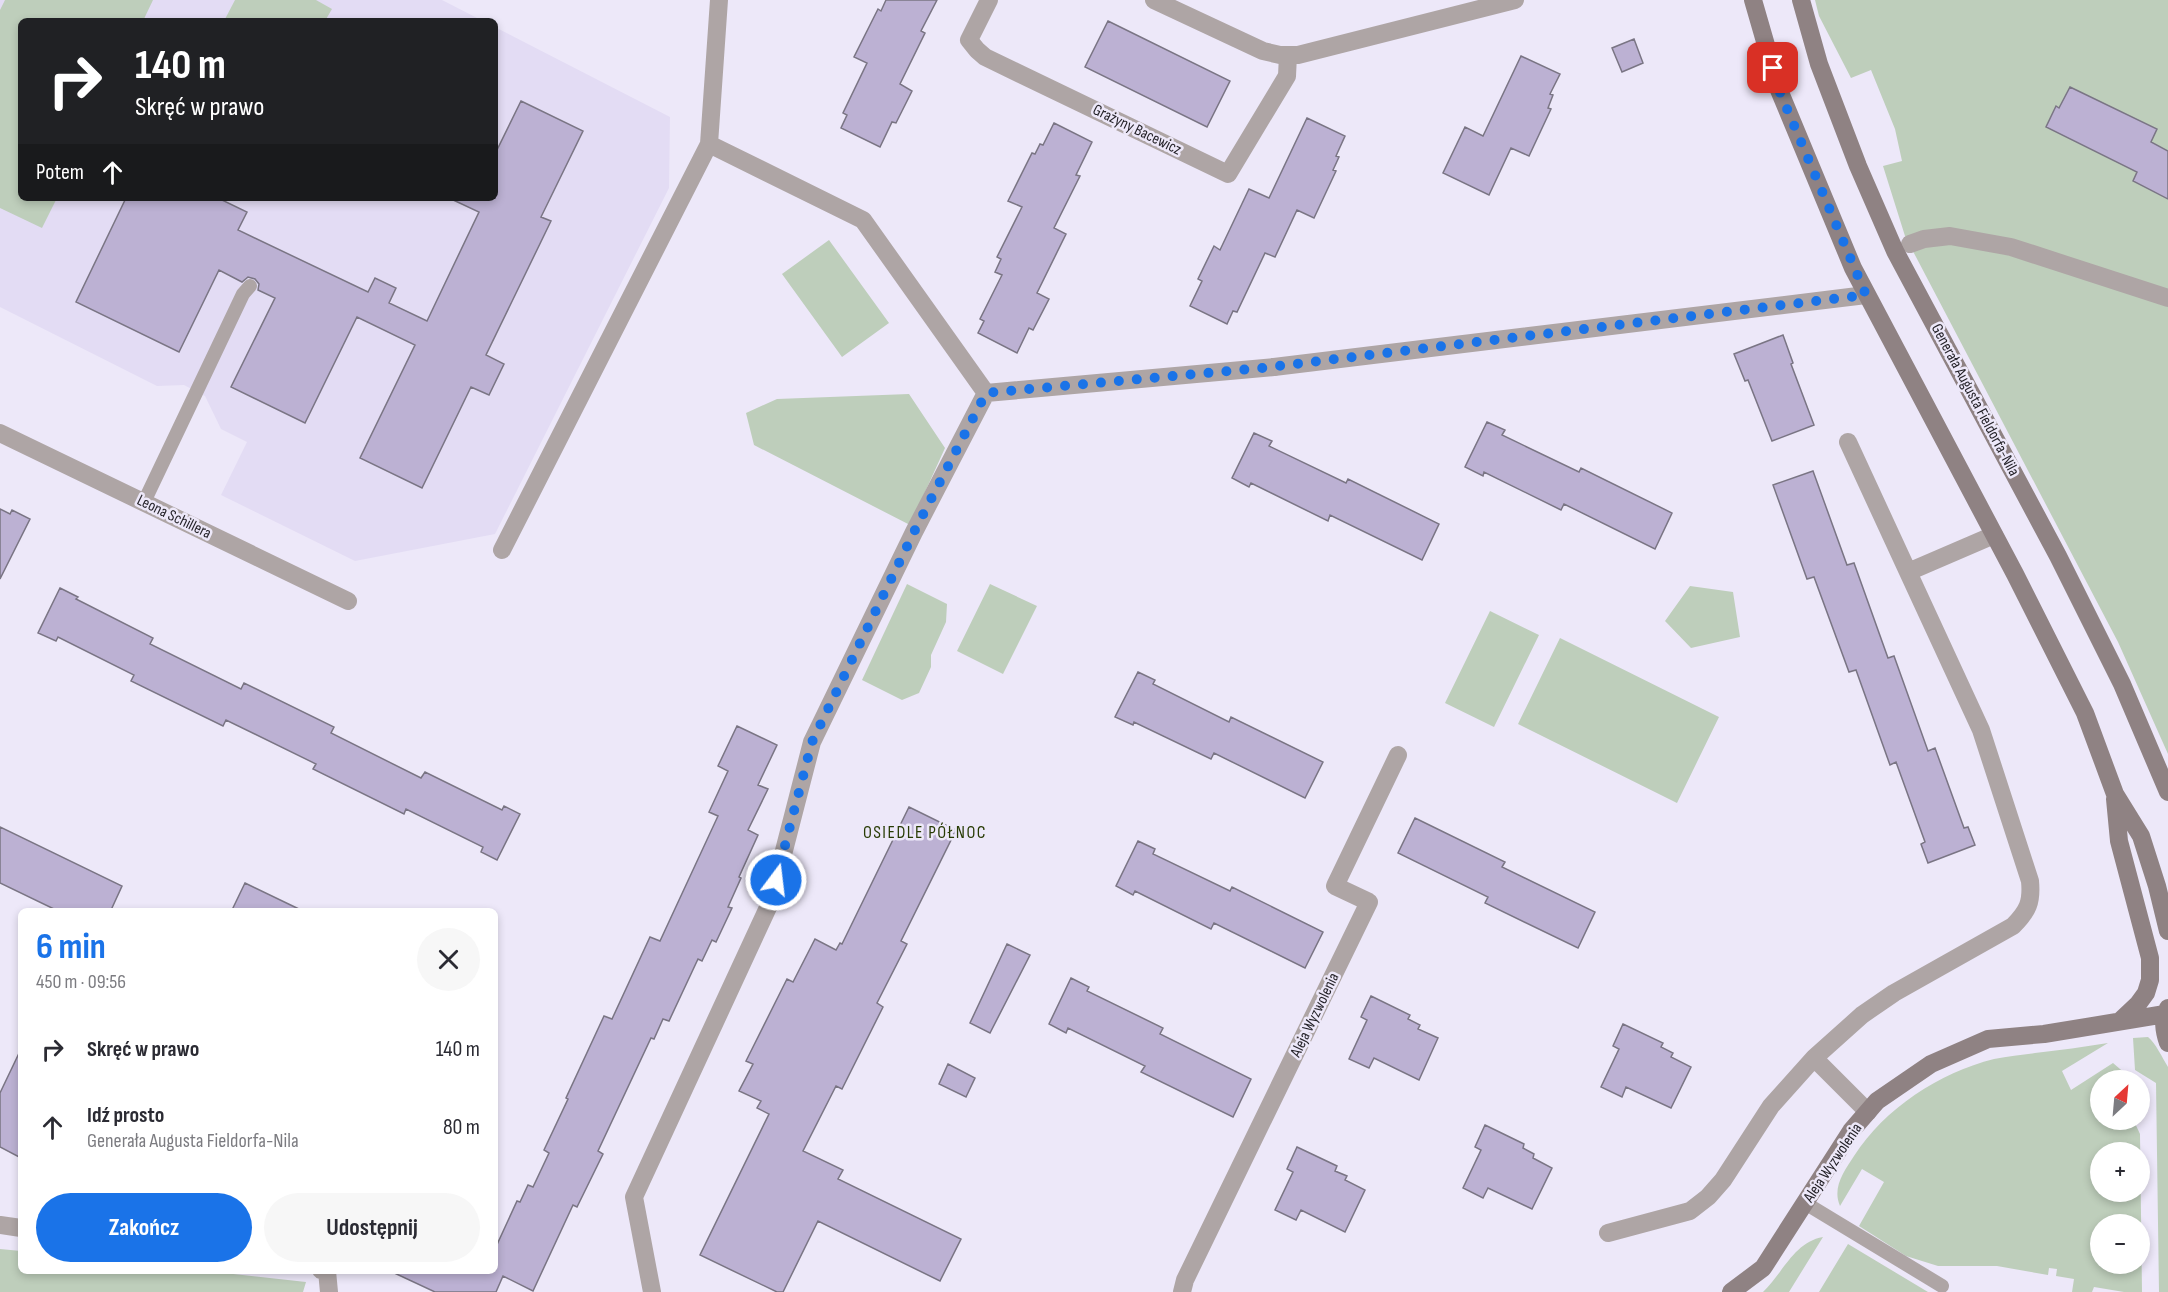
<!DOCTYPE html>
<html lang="pl">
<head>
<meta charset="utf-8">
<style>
	:root { --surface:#fff; --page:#f7f7f7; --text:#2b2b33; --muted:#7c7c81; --accent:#1a73e8 }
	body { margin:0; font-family:"Sofia Sans Condensed",sans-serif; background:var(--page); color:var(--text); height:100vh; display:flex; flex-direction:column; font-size:22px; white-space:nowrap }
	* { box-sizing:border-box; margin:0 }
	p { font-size:20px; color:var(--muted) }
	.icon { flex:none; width:33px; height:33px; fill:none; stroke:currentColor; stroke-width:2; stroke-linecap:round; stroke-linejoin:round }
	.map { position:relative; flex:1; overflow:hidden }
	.panel { position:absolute; left:18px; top:908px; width:480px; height:366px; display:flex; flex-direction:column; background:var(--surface); border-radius:9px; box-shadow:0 3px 9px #0003 }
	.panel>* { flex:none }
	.top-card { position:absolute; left:18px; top:18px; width:480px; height:183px; border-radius:9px; box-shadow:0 3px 9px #0003; background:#202124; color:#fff; overflow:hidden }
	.needle { width:39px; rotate:26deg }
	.controls { position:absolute; left:2090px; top:1070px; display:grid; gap:12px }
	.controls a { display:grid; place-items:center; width:60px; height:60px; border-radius:50%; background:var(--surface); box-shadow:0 3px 9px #0003; font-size:30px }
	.pin { position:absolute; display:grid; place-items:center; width:51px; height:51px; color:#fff; margin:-26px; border-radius:12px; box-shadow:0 3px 9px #0006 }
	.me { position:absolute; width:66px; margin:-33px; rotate:15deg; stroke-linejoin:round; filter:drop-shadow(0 0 4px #0008) }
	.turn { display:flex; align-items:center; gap:21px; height:126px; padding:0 18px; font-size:27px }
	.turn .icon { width:78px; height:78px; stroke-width:2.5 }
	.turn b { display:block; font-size:42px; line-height:51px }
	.then { display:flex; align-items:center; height:57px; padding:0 18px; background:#0003; gap:12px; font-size:22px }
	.round { display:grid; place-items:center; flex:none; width:63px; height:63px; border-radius:32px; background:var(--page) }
	.head { display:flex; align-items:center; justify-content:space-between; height:102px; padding:0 18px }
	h1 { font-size:36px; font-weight:700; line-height:45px; color:var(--accent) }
	.button { display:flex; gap:12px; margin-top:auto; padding:12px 18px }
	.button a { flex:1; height:69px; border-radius:36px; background:var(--accent); color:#fff; font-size:24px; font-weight:700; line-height:69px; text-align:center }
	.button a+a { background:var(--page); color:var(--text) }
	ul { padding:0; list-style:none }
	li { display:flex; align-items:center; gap:18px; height:78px; padding:0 18px }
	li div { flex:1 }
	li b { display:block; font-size:22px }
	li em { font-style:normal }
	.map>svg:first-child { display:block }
	.built { fill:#e3dcf4 }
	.green { fill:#becebb; fill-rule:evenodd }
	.building { fill:#bcb1d3; stroke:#7a7584; stroke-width:1.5 }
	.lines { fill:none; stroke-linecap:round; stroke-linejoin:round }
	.service { stroke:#aea5a5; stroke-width:14 }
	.pedestrian { stroke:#aea5a5; stroke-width:18 }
	.minor { stroke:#aea5a5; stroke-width:18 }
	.secondary { stroke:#8f8283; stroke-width:18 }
	.route { stroke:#1a73e8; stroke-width:10; stroke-dasharray:0 18 }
	.labels { text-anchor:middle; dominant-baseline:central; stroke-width:5; stroke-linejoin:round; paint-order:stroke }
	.street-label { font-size:16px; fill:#211f25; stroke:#ede8f9 }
	.neighbourhood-label { font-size:18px; letter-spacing:1.5px; fill:#283b04; stroke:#ede8f9 }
</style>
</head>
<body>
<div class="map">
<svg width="2168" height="1292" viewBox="0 0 2168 1292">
	<rect width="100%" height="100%" fill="#ede8f9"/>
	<!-- built -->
	<path class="built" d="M0 0H442L483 21H21V198H495V27L670 117 669 188 495 534 355 561 221 495 247 442 221 429 205 396 184 385 157 386 0 307Z"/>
	<!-- green -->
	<path class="green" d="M5 0H153L143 21H21V198H57L42 228 0 208V10Z
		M235 0H316L332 9 325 21H224Z
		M1815 0H2168V754L2118 642 1905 236 1883 166 1902 161 1895 129 1871 70 1851 78 1819 16Z
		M829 240 889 323 842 357 782 274Z
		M909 394 945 448 910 525 754 445 746 413 777 399Z
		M907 584 947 604 946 622 931 655V667L919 693 902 700 862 680Z
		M990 584 1037 606 1003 674 957 651Z
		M1690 586 1733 592 1740 637 1691 648 1665 621Z
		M1490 611 1539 635 1494 727 1445 703Z
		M1560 638 1719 717 1677 803 1518 724Z
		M2148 1037C2155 1042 2163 1059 2168 1067V1292H2159L2156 1083 2135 1070 2133 1038Z
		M2108 1043 2062 1071 2071 1090 2113 1063 2127 1075 2128 1080H2100V1119H2133L2140 1134 2142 1292H2124L2094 1287 2092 1292H2072L2074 1279 2056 1276 2057 1269 2049 1268 2048 1275 1997 1266H1938L1906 1256 1859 1226 1884 1182 1862 1169 1840 1206C1832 1188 1844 1171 1854 1156 1885 1108 1939 1073 1994 1059 2008 1056 2022 1055 2035 1053 2060 1050 2084 1047 2108 1043ZM2100 1152H2139V1191H2100ZM2100 1224H2139V1263H2100Z
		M1823 1237 1789 1292H1763C1783 1273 1794 1242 1823 1237Z
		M1848 1244 1928 1292H1819Z
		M0 1249 21 1251V1270H197L306 1282 303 1292H0Z"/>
	<!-- building -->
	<path class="building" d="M886 0H937L921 31 925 33 900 84 912 91 896 123 892 122 880 147 841 128 847 115 843 113 867 63 854 57 878 9 881 11Z
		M1108 21 1230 81 1207 127 1085 67Z
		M1634 39 1643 63 1622 72 1612 48Z
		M1521 56 1560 74 1550 94 1553 95 1548 108 1551 109 1529 156 1511 148 1489 195 1443 173 1465 127 1483 136Z
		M2070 87 2157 129 2151 142 2168 151V199L2133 181 2137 172 2046 127 2056 106 2059 108Z
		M521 101 583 131 541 217 551 221 486 355 504 364 489 395 471 387 422 488 360 458 415 345 357 317 305 423 231 387 275 298 258 290 259 284 255 279 248 277 242 282 219 270 179 352 76 302 126 198H218L247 212 238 230 368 292 375 278 396 288 389 303 427 321 479 212 449 198H495V154Z
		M1307 118 1345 136 1336 156 1339 157 1333 170 1336 171 1314 218 1297 210 1275 257 1265 253 1237 312 1233 311 1227 324 1190 306 1202 281 1198 279 1214 246 1220 250 1249 189 1269 198Z
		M1054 123 1092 142 1076 175 1080 176 1054 228 1066 234 1037 293 1049 299 1033 330 1029 328 1017 353 978 333 984 321 980 319 1002 275 995 272 1001 259 997 257 1022 207 1008 201 1032 153 1035 154 1040 144 1043 145Z
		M1783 335 1793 363 1791 364 1814 425 1772 441 1748 380 1745 381 1734 354Z
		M1487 422 1505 430 1502 435 1579 472 1581 468 1672 513 1655 549 1564 504 1561 510 1484 472 1483 476 1465 467Z
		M1254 433 1272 441 1269 446 1346 483 1348 479 1439 524 1422 560 1330 515 1328 521 1251 483 1249 487 1232 478Z
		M1813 471 1847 565 1854 563 1888 658 1894 656 1928 751 1935 748 1964 828 1968 827 1975 845 1928 863 1921 844 1925 842 1896 762 1890 765 1856 670 1849 672 1814 577 1807 579 1773 485Z
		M0 509 10 514 12 510 30 519 0 579Z
		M60 588 78 597 76 599 153 638 150 644 241 689 244 683 334 727 331 733 421 778 425 772 502 810 504 806 520 814 497 860 481 852 483 847 406 809 404 814 313 769 316 764 226 720 223 726 131 681 134 675 58 637 56 641 38 633Z
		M1138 672 1155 680 1153 684 1229 722 1231 717 1323 762 1305 798 1214 753 1211 759 1134 722 1133 725 1115 717Z
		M737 726 777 745 758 785 768 789 748 830 758 835 739 877 741 878 728 907 732 908 716 942 712 940 702 961 698 959 669 1021 663 1019 654 1039 651 1038 598 1151 603 1154 577 1207 573 1205 533 1291 503 1276 496 1292H435L388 1270H495V1249L517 1201 520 1202 528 1185 533 1187 549 1153 544 1150 568 1099 566 1098 604 1016 612 1019 650 937 660 941 718 816 709 812 728 771 718 766Z
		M909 807 956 830 901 941 907 944 877 1003 883 1007 842 1089 836 1086 803 1151 843 1170 838 1179 961 1239 940 1281 818 1221 783 1292H777L700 1255 769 1114 757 1108 761 1101 739 1091 753 1064 746 1061 787 979 793 982 815 939 836 950 840 943 842 944Z
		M1415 818 1505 862 1502 867 1595 912 1578 948 1485 903 1488 897 1398 853Z
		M0 827 122 886 111 910H56L0 883Z
		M1138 841 1155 849 1153 854 1230 891 1232 887 1323 932 1305 968 1214 923 1211 929 1135 891 1133 895 1116 886Z
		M245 883 301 910H232Z
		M1007 944 1030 955 990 1033 970 1023Z
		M1071 978 1089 987 1087 991 1163 1028 1160 1034 1251 1079 1233 1117 1141 1072 1145 1066 1068 1028 1066 1033 1049 1024Z
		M1371 996 1410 1015 1408 1019 1420 1025 1418 1029 1438 1038 1419 1080 1374 1058 1369 1068 1349 1059 1367 1020 1361 1017Z
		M1623 1024 1663 1043 1661 1047 1673 1053 1671 1057 1691 1067 1671 1108 1626 1087 1622 1097 1601 1087 1619 1049 1613 1046Z
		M21 1049V1158L0 1147V1093Z
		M948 1064 975 1078 966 1097 939 1084Z
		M1485 1125 1524 1144 1523 1148 1534 1154 1533 1158 1552 1168 1532 1209 1488 1188 1483 1198 1463 1188 1481 1150 1475 1147Z
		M1297 1147 1337 1166 1335 1171 1347 1176 1345 1180 1365 1190 1345 1232 1301 1210 1296 1220 1275 1210 1293 1172 1287 1169Z"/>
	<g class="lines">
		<!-- service -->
		<path class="service" d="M144 502 243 294 250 286
			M1805 1203 1942 1286"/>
		<!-- pedestrian -->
		<path class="pedestrian" d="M709 144 863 220 986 393
			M1910 244 1924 239 1950 236 2011 247 2168 298
			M502 550 709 144 719 0
			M652 1292 634 1197 771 901 812 742 914 532 986 393 1274 367"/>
		<!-- minor -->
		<path class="minor" d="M989 0 969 40 977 50 985 57 1228 174 1287 76 1288 55
			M1154 0 1263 51 1280 55H1298L1515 0
			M1274 367 1866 295
			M0 433 348 601
			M1848 442 1908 572
			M1868 1112 1814 1058 1862 1015 1894 993 2013 926C2028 911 2032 902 2030 881L1981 730 1908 572 1994 535
			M0 1225 21 1228
			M1608 1233 1690 1211 1708 1197 1723 1180 1771 1106 1814 1058
			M321 1270 327 1271 329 1292
			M1182 1292 1185 1280 1369 902 1335 886 1398 755"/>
		<!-- secondary -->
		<path class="secondary" d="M1753 0 1779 90 1853 268 2015 574 2085 713 2115 794 2141 836 2157 886 2168 931
			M1801 0 1819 64 1858 166 1895 251 2058 556 2122 684 2168 792
			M2115 799 2119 841 2150 958V980L2146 993 2138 1004 2121 1020
			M2168 1008C2162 1020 2164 1031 2168 1043
			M1731 1292 1763 1268 1851 1131 1877 1101 1931 1064 1988 1039 2044 1034 2165 1014"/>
	</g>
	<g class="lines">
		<!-- route -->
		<path class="route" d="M776 880 812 742 914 532 986 393 1262 368 1866 295 1779 90 1773 68"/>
	</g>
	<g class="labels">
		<!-- street labels -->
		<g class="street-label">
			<text transform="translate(1137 130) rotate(26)">Grażyny Bacewicz</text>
			<text transform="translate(1975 400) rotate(62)">Generała Augusta Fieldorfa-Nila</text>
			<text transform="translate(174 517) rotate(26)">Leona Schillera</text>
			<text transform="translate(1315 1015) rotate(-64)">Aleja Wyzwolenia</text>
			<text transform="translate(1833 1163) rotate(-56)">Aleja Wyzwolenia</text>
		</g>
		<!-- neighbourhood labels -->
		<g class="neighbourhood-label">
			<text x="925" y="832">OSIEDLE PÓŁNOC</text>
		</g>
	</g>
</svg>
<div class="controls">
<a><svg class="needle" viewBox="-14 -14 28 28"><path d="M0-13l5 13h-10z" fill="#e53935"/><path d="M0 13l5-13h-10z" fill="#7c7c81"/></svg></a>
<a>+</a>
<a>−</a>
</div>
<div class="pin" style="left:1773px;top:68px;background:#d93025"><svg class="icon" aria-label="arrive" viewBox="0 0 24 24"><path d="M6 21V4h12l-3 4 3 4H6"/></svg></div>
<svg class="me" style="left:776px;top:880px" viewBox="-20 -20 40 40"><circle r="17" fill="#1a73e8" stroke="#fff" stroke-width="3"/><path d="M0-11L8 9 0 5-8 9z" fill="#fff"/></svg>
<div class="top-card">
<div class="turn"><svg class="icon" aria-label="right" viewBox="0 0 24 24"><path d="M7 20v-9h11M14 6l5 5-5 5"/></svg><div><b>140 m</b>Skręć w prawo</div></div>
<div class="then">Potem<svg class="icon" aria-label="ahead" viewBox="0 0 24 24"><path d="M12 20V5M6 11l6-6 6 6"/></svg></div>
</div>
<section class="panel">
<div class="head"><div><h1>6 min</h1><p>450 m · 09:56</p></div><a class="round"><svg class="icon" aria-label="close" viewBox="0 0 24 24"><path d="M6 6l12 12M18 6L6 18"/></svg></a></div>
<ul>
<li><svg class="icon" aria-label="right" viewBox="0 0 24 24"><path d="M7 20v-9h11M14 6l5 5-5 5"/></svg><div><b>Skręć w prawo</b></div><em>140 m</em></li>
<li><svg class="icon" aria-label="ahead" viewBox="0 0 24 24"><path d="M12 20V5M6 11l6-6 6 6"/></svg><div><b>Idź prosto</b><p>Generała Augusta Fieldorfa-Nila</p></div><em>80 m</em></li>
</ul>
<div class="button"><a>Zakończ</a><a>Udostępnij</a></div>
</section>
</div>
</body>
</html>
